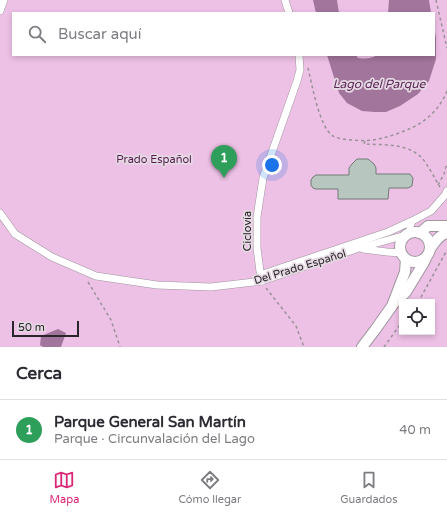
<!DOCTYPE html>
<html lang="es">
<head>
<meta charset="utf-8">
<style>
	body { margin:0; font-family:"Varela Round",sans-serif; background:#f2f2f3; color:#2b2b33 }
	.controls { position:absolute; right:12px; bottom:12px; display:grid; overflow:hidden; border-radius:0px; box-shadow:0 2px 6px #0003 }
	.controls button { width:36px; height:36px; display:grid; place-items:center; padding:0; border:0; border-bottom:1px solid #e1e1e2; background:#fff; color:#2b2b33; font:20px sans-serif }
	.scale { position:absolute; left:12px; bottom:10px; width:67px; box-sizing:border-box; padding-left:4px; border:2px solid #292528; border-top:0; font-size:11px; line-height:14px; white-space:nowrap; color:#292528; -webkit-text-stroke:3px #e5dae3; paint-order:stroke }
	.you { position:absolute; left:272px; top:165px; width:14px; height:14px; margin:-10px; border:3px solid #fff; border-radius:50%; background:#1a73e8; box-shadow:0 0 0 6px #1a73e833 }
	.badge { display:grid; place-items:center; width:26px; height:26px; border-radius:50%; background:#db2777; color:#fff; font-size:13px; font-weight:700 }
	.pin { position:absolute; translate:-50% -33px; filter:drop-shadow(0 1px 2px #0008) }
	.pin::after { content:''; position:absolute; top:21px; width:14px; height:12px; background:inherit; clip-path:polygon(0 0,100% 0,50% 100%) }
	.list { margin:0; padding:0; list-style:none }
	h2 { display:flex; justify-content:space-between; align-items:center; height:52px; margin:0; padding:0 16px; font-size:17px }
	h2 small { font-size:13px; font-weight:400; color:#7c7c81 }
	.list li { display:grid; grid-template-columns:26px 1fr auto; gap:12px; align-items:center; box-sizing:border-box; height:60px; padding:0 16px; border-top:1px solid #e1e1e2 }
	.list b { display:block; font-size:15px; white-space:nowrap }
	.list p { margin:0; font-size:13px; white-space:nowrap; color:#7c7c81 }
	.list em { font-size:13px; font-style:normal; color:#7c7c81 }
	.icon { flex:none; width:22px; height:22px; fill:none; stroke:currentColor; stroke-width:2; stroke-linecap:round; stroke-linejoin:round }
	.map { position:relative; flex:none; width:447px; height:347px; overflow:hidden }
	.search { position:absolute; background:#fff; box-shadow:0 2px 6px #0003; left:12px; right:12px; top:12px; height:44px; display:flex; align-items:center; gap:10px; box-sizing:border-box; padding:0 14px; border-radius:0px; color:#7c7c81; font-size:15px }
	.sheet { height:112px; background:#fff }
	nav { display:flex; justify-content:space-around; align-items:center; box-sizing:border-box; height:56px; border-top:1px solid #e1e1e2; background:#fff; font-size:11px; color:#7c7c81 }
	nav a { display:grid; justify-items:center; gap:2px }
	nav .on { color:#db2777 }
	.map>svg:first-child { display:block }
</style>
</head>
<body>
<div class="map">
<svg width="447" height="347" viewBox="0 0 447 347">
	<rect width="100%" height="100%" fill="#e5dae3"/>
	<path fill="#edc0e5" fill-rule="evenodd" d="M0,0H447V347H0ZM13,13H434V55H13ZM402,302H432V332H402Z"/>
	<g fill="#a2759c">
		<path d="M313,0H337L339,13H316Z"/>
		<path d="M389,0H429L431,13H388Z"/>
		<path d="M434,27L436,38V59L429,81L418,94L400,106L386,112H375L362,111L347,103L339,93L327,55H356L358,58C365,59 371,59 377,55H434Z"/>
		<path d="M58,329L66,333L61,347H43L40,345L41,336Z"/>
	</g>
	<path fill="#b8c6c0" stroke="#707c76" d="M357,159H368L374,164L376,168V174H410L413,178L412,186L408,188H389L388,199H338V189H316L313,188L311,185V180L313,177L316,175H349V168L352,164Z"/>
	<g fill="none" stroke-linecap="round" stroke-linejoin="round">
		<g stroke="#a0959e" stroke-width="8">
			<g id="street">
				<path d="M285,0L289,13"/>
				<path d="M0,11L4,0"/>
				<path d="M0,213L15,234L52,257L96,276L157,285L211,287L262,281L359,248L406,235"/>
				<path d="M411,233L410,227L412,221L431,211L445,195L447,191"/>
				<path d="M363,249L387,252L401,253"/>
				<path d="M260,275L388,232L412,221"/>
				<path d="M262,281L261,279L257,248V217L263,178L297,81L300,70L299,55"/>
			</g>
		</g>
		<g stroke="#a0959e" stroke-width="12">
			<g id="secondary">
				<circle cx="415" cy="247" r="15"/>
				<path d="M420,233L428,226H447"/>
				<path d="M430,249C435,242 439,235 447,233"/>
				<path d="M393,304L406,292L423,264L426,258"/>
				<path d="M362,347L375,330L392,306L405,272L406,259"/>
			</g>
		</g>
		<g stroke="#999197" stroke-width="1.5" stroke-dasharray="3 3" stroke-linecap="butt">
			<path d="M436,0L447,48"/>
			<path d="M308,68C312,84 319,127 333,136C339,139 347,140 354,140C369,142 382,139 396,134C420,126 437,115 447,91"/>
			<path d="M365,141L364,144C383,145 406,143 421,157C427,163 435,179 440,187"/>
			<path d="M438,185L444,174L447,163"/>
			<path d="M88,282L111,320L120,347"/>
			<path d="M266,288L296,326L304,347"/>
			<path d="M417,302L421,297L447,250"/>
			<path d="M384,347L402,322"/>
		</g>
		<use href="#street" stroke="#fff" stroke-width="7"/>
		<use href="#secondary" stroke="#fff" stroke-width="10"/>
	</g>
	<g text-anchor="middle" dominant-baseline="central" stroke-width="3.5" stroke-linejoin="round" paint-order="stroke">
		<g font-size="11" fill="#551d4f" stroke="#e5dae3">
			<text x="154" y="159">Prado Español</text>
		</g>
		<g font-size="11" fill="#292528" stroke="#e5dae3">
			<text transform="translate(247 231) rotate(-90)">Ciclovía</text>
			<text transform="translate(300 267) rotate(-17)">Del Prado Español</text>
		</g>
		<g font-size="12" font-style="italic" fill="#5d2457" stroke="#e5dae3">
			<text x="379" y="84">Lago del Parque</text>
		</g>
	</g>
</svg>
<div class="controls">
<button><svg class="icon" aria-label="locate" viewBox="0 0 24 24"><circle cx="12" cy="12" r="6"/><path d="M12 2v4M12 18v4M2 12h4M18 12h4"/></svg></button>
</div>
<div class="scale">50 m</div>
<div class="you"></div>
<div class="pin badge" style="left:224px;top:178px;background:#2e9e5b">1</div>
<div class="search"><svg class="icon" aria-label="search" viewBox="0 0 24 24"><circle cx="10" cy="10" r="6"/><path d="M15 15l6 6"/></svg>Buscar aquí</div>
</div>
<section class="sheet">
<h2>Cerca<small></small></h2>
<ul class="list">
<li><span class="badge" style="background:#2e9e5b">1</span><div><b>Parque General San Martín</b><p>Parque · Circunvalación del Lago</p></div><em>40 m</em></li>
</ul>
</section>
<nav>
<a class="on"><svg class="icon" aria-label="map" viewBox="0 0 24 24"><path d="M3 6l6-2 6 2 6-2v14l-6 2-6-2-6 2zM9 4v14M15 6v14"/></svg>Mapa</a>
<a><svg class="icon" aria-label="directions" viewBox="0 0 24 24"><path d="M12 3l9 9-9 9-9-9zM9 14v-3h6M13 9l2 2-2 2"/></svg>Cómo llegar</a>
<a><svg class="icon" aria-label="saved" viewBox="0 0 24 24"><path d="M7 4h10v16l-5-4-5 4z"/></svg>Guardados</a>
</nav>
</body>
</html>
